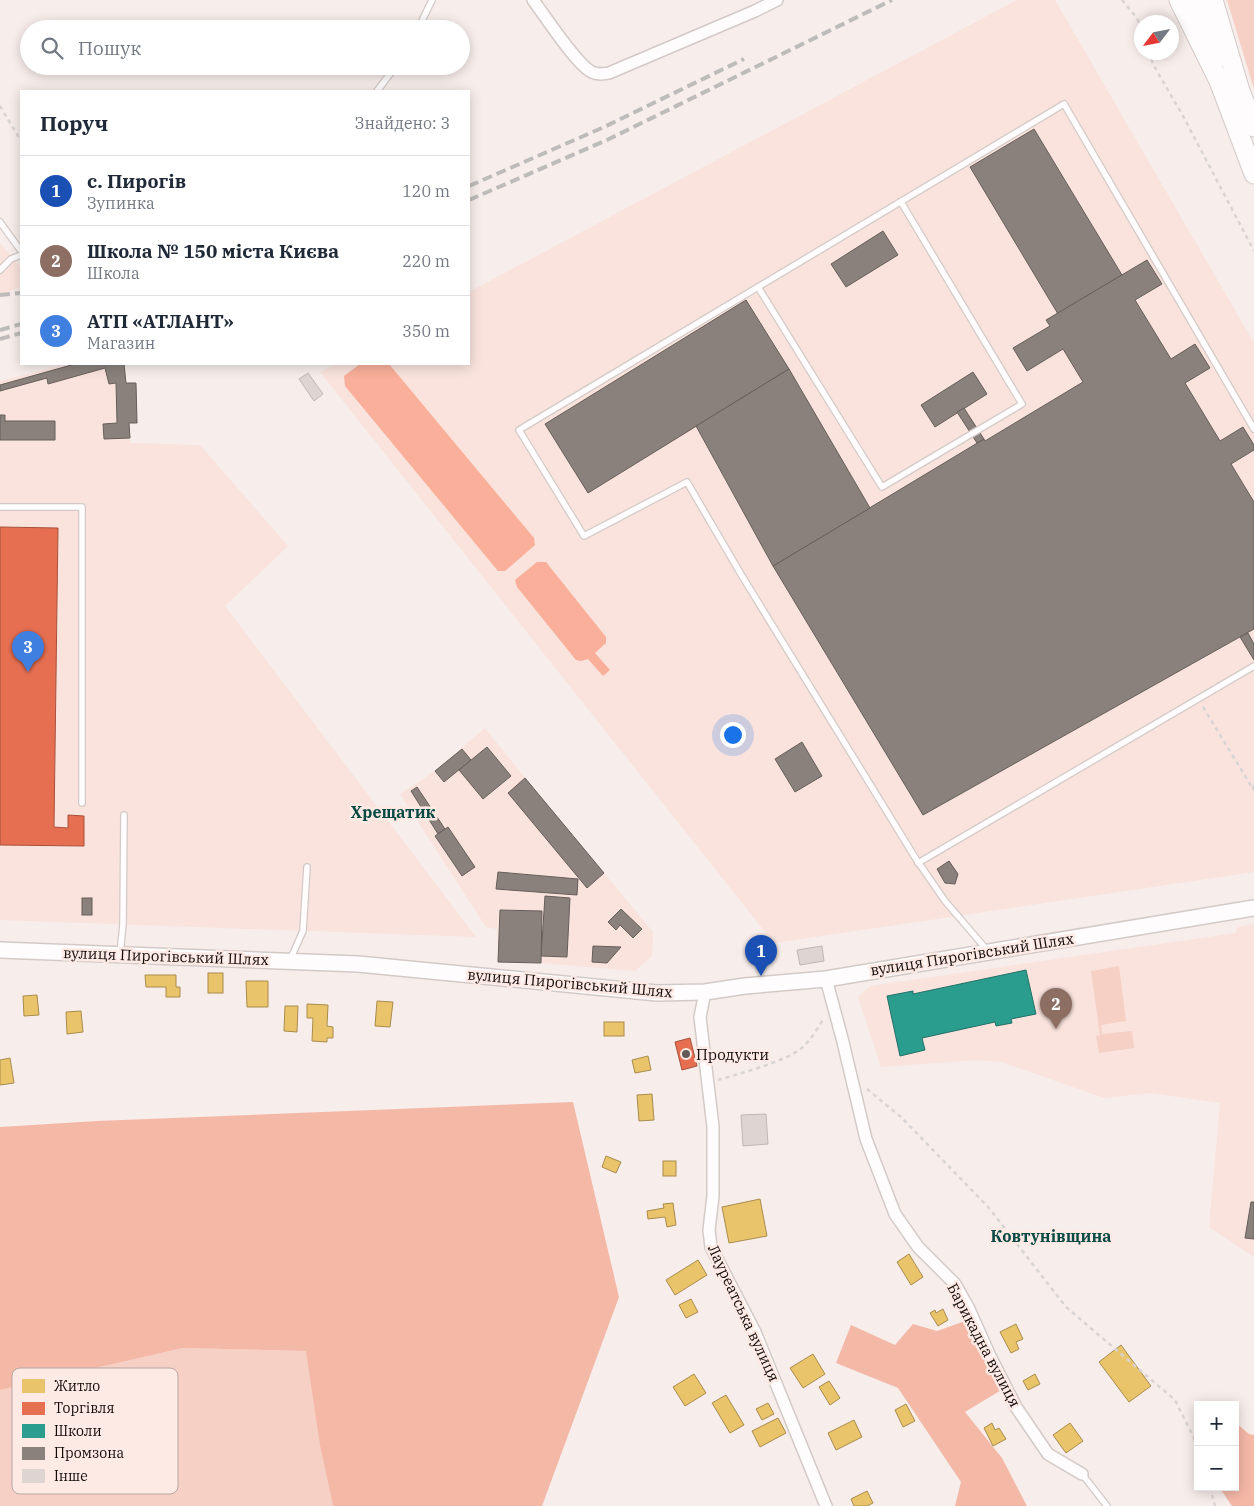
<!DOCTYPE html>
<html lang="uk">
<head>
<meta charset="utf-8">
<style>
	body { margin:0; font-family:"IBM Plex Serif",serif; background:#f6f6f7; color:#1f2937 }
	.controls { position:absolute; right:15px; bottom:15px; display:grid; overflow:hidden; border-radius:0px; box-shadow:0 2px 12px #0003 }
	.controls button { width:45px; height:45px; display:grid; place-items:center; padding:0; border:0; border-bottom:1px solid #e0e1e3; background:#fff; color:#1f2937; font:25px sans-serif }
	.compass { position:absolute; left:1134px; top:15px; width:45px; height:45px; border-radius:50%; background:#fff; box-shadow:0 2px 12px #0003; rotate:238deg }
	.you { position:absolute; left:732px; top:734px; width:18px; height:18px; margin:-12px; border:4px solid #fff; border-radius:50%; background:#1a73e8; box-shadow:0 0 0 8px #1a73e833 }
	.badge { display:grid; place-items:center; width:32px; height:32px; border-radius:50%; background:#ea580c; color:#fff; font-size:16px; font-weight:700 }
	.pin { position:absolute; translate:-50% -41px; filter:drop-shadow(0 1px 2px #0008) }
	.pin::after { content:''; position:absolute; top:26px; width:18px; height:15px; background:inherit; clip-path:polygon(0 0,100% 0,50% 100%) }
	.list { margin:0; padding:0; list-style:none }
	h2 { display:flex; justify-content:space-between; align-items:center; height:65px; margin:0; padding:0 20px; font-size:21px }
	h2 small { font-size:16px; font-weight:400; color:#747a83 }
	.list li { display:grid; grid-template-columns:32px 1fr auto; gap:15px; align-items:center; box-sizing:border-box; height:70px; padding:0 20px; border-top:1px solid #e0e1e3 }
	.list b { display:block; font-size:19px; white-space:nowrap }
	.list p { margin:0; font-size:16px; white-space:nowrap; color:#747a83 }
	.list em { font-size:16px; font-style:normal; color:#747a83 }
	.icon { flex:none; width:28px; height:28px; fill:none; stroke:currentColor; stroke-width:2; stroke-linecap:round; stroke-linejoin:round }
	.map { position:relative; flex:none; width:1254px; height:1506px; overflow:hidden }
	.search { position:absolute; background:#fff; box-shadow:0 2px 12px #0003; left:20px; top:20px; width:450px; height:55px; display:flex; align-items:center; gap:12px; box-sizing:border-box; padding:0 18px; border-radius:28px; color:#747a83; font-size:19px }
	.panel { position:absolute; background:#fff; box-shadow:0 2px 12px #0003; left:20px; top:90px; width:450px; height:275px; border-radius:0px }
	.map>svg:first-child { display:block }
</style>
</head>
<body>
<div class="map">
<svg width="1254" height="1506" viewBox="0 0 1254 1506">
	<rect width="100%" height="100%" fill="#f7edea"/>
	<g fill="#f9e3dc">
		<path d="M1017,0H1055L1254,343V872L774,943L320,372L335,364H469V292Z"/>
		<path d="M0,243L21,268V287L0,295Z"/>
		<path d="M68,364H124L126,383H136L137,423H129L130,443L200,445L288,546L225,606L476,937L0,920V381Z"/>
		<path d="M485,728L525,778L653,932L652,956L635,971L541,963L499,961L497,929L486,927L400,794L435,771Z"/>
		<path d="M1254,924V1257L1209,1227L1220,1103L1150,1093L1104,1098L1002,1062L976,1060L881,1067L858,997L870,986L1236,933L1237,927Z"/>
	</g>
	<g fill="#f6d0c5">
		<path d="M1227,0H1254V89Z"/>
		<path d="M1119,966L1126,1021L1101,1025L1102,1034L1132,1031L1134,1048L1099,1053L1096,1036L1100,1035L1091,971Z"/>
		<path d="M183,1348L307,1351L320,1446L333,1506H0V1390Z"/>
	</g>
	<g fill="#f4b8a7">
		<path d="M573,1102L619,1297L542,1506H333L320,1446L306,1351L183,1348L0,1390V1127L97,1121Z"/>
		<path d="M968,1320L1003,1389L965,1412L1002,1458L1027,1506H955L961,1482L898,1388L836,1363L851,1325L895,1345L913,1324L937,1331Z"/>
		<path d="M1235,1422L1249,1434L1254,1435V1506H1232L1219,1487H1235Z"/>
	</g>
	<g fill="#f9af9a">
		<path d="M360,364H389L534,538L535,545L505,571H498L345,386L344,376Z"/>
		<path d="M537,562H546L606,637V643L595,653L610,670L603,676L588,659L581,661L576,660L517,587L515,580Z"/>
	</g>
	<g fill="#e9c46a" stroke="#a98c4d">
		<rect x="208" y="973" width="15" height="20"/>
		<path d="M145,975H176V987H180V997H166V987H146Z"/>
		<path d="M246,981H268V1007H247Z"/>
		<path d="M37,995L39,1015L24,1016L23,996Z"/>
		<path d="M377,1001L393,1002L390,1027L375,1026Z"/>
		<path d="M307,1004L328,1005L327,1026L333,1027V1038H327V1042L312,1041L313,1018H307Z"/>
		<path d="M285,1006H298L297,1032L284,1031Z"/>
		<path d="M81,1011L83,1032L67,1034L66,1012Z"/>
		<rect x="604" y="1022" width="20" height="14"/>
		<path d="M648,1056L651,1070L635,1073L632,1060Z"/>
		<path d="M10,1058L14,1083L0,1085V1060Z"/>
		<path d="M652,1094L654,1120L639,1121L637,1095Z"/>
		<path d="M606,1156L621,1162L616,1173L602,1167Z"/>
		<rect x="663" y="1161" width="13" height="15"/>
		<path d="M760,1199L767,1236L729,1243L722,1207Z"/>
		<path d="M673,1203L676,1225L667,1227L665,1217L648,1219L647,1211L664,1208L663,1204Z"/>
		<path d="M909,1254L923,1277L911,1285L897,1262Z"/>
		<path d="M698,1260L707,1275L675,1295L666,1280Z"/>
		<path d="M691,1299L698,1312L686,1318L679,1305Z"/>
		<path d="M943,1309L948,1320L938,1326L930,1313L935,1310L936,1313Z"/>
		<path d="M1016,1324L1023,1339L1016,1342L1019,1349L1011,1353L1000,1332Z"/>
		<path d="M1121,1345L1151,1386L1129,1402L1099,1362Z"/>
		<path d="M813,1354L825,1374L803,1388L790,1368Z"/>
		<path d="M694,1374L706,1393L685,1406L673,1387Z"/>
		<path d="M1035,1374L1040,1384L1028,1390L1023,1381Z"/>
		<path d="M829,1381L840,1398L830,1405L819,1387Z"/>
		<path d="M726,1395L744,1425L730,1433L712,1403Z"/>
		<path d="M768,1403L774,1414L762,1420L756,1409Z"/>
		<path d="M906,1404L915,1421L903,1427L895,1410Z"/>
		<path d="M778,1418L786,1433L760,1447L752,1431Z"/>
		<path d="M854,1420L862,1437L836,1450L828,1433Z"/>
		<path d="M992,1423L995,1430L999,1428L1006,1439L993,1446L984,1428Z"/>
		<path d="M1070,1423L1083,1441L1066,1453L1053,1435Z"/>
		<path d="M867,1491L873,1503L867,1506H854L851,1499Z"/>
	</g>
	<g fill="#e76f51" stroke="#a7513b">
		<path d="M0,527L58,528L54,827L68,828V815L84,816V846L0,845Z"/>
		<path d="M690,1038L697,1066L682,1070L675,1042Z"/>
	</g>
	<path fill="#2a9d8f" stroke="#237167" d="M1026,970L1036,1014L1011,1019L1012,1023L996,1026L995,1022L922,1038L925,1050L900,1056L887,996L913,991V994Z"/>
	<g fill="#8a817c" stroke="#665e5a">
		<path d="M1034,129L1122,275L1058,314L970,167Z"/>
		<path d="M883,231L898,255L846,287L831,264Z"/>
		<path d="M1147,260L1162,284L1135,300L1171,359L1195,344L1210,368L1185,383L1220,441L1243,427L1254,445V450L1231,464L1254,502V629L923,815L773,566L984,439L985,441L1083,382L1063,349L1027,371L1013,348L1050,326L1046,320Z"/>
		<path d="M746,300L789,369L588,493L545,424Z"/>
		<path d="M75,364H124L126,383H136L137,423H129L130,438L104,439L103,424L117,423L116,383L109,384L105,368L48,384L47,378L0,391V385Z"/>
		<path d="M789,369L870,508L773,566L696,426Z"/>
		<path d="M973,372L987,394L935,427L921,405Z"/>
		<path d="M964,408L984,439L977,443L957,412Z"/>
		<path d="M0,415H5V421H55V440H0Z"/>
		<path d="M1248,633L1254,644V660L1240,637Z"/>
		<path d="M802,742L822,776L795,792L775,759Z"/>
		<path d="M487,747L511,776L483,799L459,770Z"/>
		<path d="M462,749L471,760L444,782L435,771Z"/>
		<path d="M525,778L604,873L587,888L508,793Z"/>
		<path d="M417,787L445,829L438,834L411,791Z"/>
		<path d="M448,827L475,867L462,876L435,836Z"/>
		<path d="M949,861L958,874L955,884L945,883L937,869Z"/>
		<path d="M498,872L578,879L577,895L496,889Z"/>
		<path d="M545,896L570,898L567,957L541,956Z"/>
		<rect x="82" y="898" width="10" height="17"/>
		<path d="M621,909L642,929L633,938L620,925L616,930L608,922Z"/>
		<path d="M500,910L542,911L541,963L498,962Z"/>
		<path d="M593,946L621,947L607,963L592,962Z"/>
		<path d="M1251,1202H1254V1239L1245,1238Z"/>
	</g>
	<g fill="#ded5d2" stroke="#c0b8b5">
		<path d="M308,373L323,394L314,401L299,379Z"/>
		<path d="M822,946L824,961L800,965L797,950Z"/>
		<path d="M766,1114L768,1144L743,1146L741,1115Z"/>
	</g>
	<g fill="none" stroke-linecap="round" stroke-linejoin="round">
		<g stroke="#d3cac7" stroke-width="8">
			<g id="service">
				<path d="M418,29L432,0"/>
				<path d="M377,91L396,66"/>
				<path d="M0,222L21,251"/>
				<path d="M0,270L11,259L21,255"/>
				<path d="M758,287L882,487L1022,404L901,202"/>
				<path d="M0,507H82V803"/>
				<path d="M918,863L1254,666"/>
				<path d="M987,950L945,901L916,859L742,576L687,482L584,536L519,430L1064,104L1254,429"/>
				<path d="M120,954L123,924L124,815"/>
				<path d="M290,960L303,931L307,867"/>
				<path d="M1082,1474L1107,1506"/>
			</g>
		</g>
		<g stroke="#d3cac7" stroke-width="14">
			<g id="minor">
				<path d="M533,0C545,16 575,62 590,71C596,75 602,74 609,73L755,11L777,0"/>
				<path d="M826,979L842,1038L866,1139L895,1214L918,1247L955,1284L969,1309L990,1356L1016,1407L1048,1454L1082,1474"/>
				<path d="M705,992L700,1017L713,1127V1196L709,1230L711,1247L755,1332L826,1506"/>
			</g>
		</g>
		<g stroke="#d3cac7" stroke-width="18">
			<path id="tertiary" d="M0,950L358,964L657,993L705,992L745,986L826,979L1254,908"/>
		</g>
		<g stroke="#d3cac7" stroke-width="21">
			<path id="primary" d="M1196,0L1214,61"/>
		</g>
		<g stroke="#d3cac7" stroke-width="21">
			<g id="trunk">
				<path d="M1179,0L1219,81L1254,174"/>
				<path d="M1213,0L1240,91L1254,127"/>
			</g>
		</g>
		<g stroke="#d8d4d3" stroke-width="2.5" stroke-dasharray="4 4" stroke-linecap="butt">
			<path d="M1122,0L1137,18L1142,32"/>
			<path d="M1148,52L1154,66L1183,116L1254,251"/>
			<path d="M0,106L21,141"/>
			<path d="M1203,707L1253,789L1254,784"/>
			<path d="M718,1080C741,1073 785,1062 803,1047C811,1039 818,1028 824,1018"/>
			<path d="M867,1089L901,1117L989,1208L1066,1307L1175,1400L1198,1446"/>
			<path d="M1210,1487L1215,1506"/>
		</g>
		<use href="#service" stroke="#fefcfc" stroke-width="5.5"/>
		<use href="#minor" stroke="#fefcfc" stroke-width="11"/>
		<use href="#tertiary" stroke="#fefcfc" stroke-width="15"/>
		<use href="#primary" stroke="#fefcfc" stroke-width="19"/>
		<use href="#trunk" stroke="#fefcfc" stroke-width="19"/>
		<g stroke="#bebcbb" stroke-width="4" stroke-dasharray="10 5" stroke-linecap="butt">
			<path d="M469,186L602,128L744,59"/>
			<path d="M469,200L607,140L892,0"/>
			<path d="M0,295L21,293"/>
			<path d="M0,330L21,324"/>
			<path d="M0,339L21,333"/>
		</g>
	</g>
	<circle fill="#635a58" stroke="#fdeae4" stroke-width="2" cx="686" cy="1054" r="5"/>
	<g text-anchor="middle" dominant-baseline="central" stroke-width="5" stroke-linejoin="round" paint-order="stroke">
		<g font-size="15" fill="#130b09" stroke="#fdeae4">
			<text transform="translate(972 954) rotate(-9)">вулиця Пирогівський Шлях</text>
			<text transform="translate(166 956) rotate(2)">вулиця Пирогівський Шлях</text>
			<text transform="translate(570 983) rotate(5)">вулиця Пирогівський Шлях</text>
			<text transform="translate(744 1313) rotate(65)">Лауреатська вулиця</text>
			<text transform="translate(984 1345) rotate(62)">Барикадна вулиця</text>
		</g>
		<g font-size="15" fill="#130b09" stroke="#fdeae4" text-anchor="start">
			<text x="696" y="1054">Продукти</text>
		</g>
		<g font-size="16" font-weight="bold" fill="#0b4944" stroke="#fdeae4">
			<text x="393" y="812">Хрещатик</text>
			<text x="1051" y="1236">Ковтунівщина</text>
		</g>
	</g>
	<rect x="12" y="1368" width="166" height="126" rx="8" fill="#fdeae4" stroke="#b7a7a2" stroke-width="1"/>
	<rect x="22" y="1379" width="23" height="14" fill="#e9c46a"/>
	<rect x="22" y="1402" width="23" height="13" fill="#e76f51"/>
	<rect x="22" y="1424" width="23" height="14" fill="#2a9d8f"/>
	<rect x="22" y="1447" width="23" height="13" fill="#8a817c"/>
	<rect x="22" y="1469" width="23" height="14" fill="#ded5d2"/>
	<g font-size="14" fill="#130b09">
		<text x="54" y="1391">Житло</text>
		<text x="54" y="1413">Торгівля</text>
		<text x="54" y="1436">Школи</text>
		<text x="54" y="1458">Промзона</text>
		<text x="54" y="1481">Інше</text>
	</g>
</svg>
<div class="controls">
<button>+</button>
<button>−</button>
</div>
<svg class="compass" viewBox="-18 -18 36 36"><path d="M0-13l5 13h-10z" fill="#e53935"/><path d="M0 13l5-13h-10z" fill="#747a83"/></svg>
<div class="you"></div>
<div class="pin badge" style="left:761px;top:976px;background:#1a4fb4">1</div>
<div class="pin badge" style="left:1056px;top:1029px;background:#8d6e63">2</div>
<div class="pin badge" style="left:28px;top:672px;background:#3f7fe0">3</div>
<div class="search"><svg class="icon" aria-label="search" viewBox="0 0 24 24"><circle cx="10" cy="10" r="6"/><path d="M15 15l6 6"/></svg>Пошук</div>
<section class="panel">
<h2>Поруч<small>Знайдено: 3</small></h2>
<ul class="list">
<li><span class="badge" style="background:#1a4fb4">1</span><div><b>с. Пирогів</b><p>Зупинка</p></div><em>120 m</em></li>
<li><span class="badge" style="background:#8d6e63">2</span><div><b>Школа № 150 міста Києва</b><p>Школа</p></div><em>220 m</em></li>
<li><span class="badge" style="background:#3f7fe0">3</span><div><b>АТП «АТЛАНТ»</b><p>Магазин</p></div><em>350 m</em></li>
</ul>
</section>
</div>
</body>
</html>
